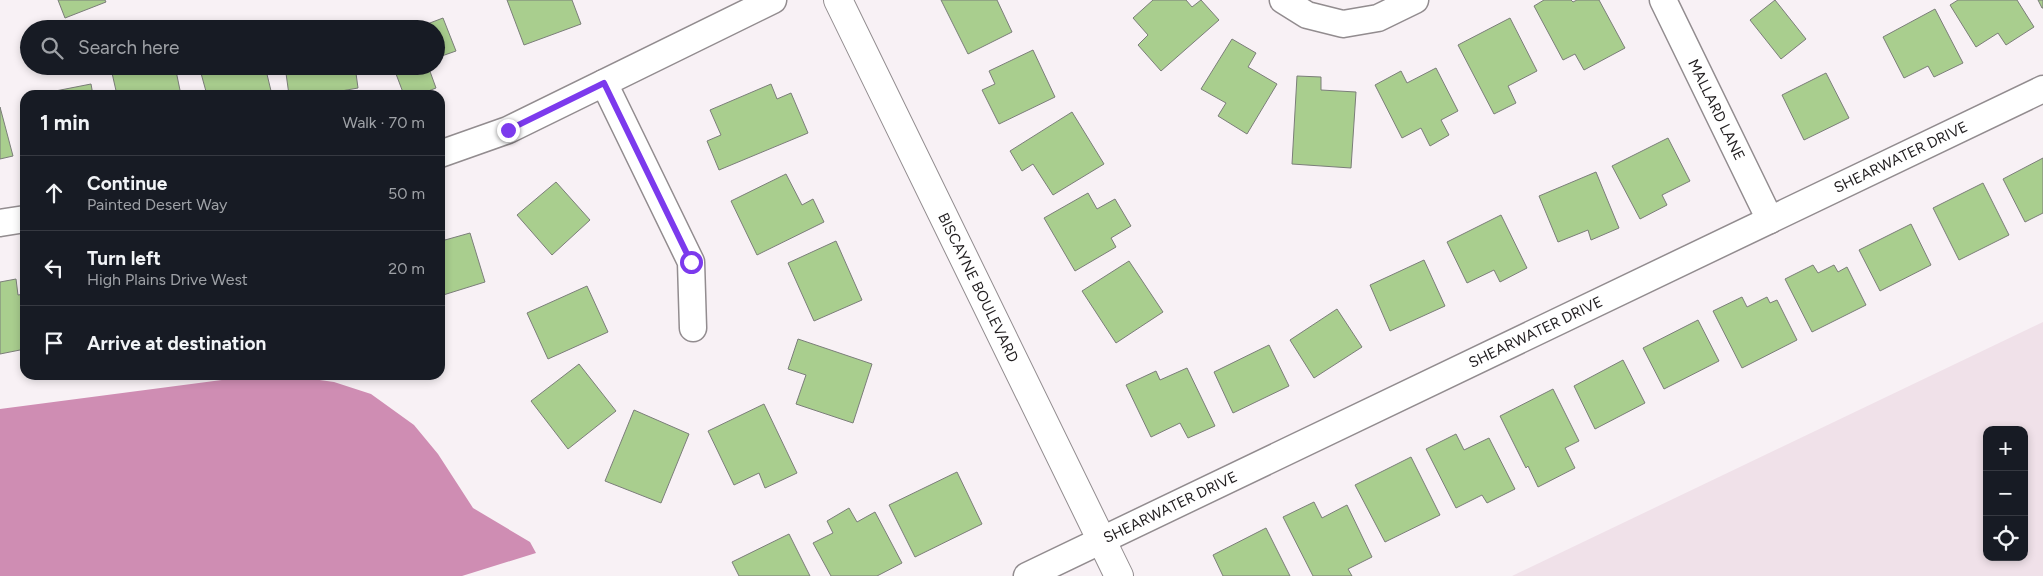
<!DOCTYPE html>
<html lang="en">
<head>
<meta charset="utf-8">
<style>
	body { margin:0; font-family:Figtree,sans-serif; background:#20242c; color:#f1f3f6 }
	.controls { position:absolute; right:15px; bottom:15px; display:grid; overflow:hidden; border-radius:10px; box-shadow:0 2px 8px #0003 }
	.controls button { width:45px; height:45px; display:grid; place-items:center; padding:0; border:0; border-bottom:1px solid #363941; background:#171b24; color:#f1f3f6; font:25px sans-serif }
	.stop { position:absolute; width:15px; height:15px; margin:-11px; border:4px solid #7c3aed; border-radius:50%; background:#fff }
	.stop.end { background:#7c3aed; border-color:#fff; box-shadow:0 1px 5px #0008 }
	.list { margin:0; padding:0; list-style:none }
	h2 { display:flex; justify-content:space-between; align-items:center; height:65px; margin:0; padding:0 20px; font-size:21px }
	h2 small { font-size:16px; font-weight:400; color:#9ea1a6 }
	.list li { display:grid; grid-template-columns:32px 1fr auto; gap:15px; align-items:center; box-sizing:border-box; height:75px; padding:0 20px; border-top:1px solid #363941 }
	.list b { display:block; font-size:19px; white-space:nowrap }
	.list p { margin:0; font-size:16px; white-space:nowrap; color:#9ea1a6 }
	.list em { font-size:16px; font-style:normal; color:#9ea1a6 }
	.icon { flex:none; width:28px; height:28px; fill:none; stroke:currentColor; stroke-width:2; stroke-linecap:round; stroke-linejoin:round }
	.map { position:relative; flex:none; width:2043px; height:576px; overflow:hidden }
	.search { position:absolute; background:#171b24; box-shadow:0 2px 8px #0003; left:20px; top:20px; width:425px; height:55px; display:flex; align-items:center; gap:12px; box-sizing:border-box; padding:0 18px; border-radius:28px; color:#9ea1a6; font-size:19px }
	.panel { position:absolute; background:#171b24; box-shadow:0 2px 8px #0003; left:20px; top:90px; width:425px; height:290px; border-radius:15px }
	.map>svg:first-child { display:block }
</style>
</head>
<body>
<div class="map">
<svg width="2043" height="576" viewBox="0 0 2043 576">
	<rect width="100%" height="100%" fill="#f8f1f5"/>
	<path fill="#f0e1e9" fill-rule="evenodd" d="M2043,322V576H1512ZM1987,430H2024V557H1987Z"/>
	<path fill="#cf8db3" d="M291,376L334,382L371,394L414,425L438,454L473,508L530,542L536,553L462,576H0V409L237,378Z"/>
	<g fill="#a9ce8e" stroke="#7b7e79">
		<path d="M58,0H105L106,2L65,18Z"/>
		<path d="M507,0H572L581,24L524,45Z"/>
		<path d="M941,0H997L1012,32L968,54Z"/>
		<path d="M1153,0H1186L1192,7L1201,0L1219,20L1161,71L1138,45L1148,35L1133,18Z"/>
		<path d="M1544,0H1571L1573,2L1577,0H1599L1625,48L1584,70L1575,54L1563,60L1534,6Z"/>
		<path d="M1775,0L1806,39L1781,59L1750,20Z"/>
		<path d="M1958,0H2017L2034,27L2006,45L1998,33L1976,47L1950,5Z"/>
		<path d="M2038,0H2043V8H2042Z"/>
		<path d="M1935,9L1963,63L1934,77L1928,66L1904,78L1883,37Z"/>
		<path d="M443,18L456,51L436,58V29H414Z"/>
		<path d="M1510,18L1537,71L1508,86L1516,103L1494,114L1458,45Z"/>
		<path d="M1232,39L1256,53L1248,67L1277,84L1247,134L1218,116L1226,103L1201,89Z"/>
		<path d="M1033,50L1055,97L999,124L982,90L995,84L989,71Z"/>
		<path d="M142,66H175L181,95H117L112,73Z"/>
		<path d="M199,66H265L272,95H207Z"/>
		<path d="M285,66H355L358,88L319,95H289Z"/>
		<path d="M393,66H428L436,88L418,95H404Z"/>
		<path d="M1436,68L1458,111L1441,120L1449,135L1430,146L1421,128L1402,138L1375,85L1401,71L1407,83Z"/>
		<path d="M1826,73L1849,118L1804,140L1782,95Z"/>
		<path d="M1297,76L1321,77V90L1356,92L1351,168L1292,164Z"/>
		<path d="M91,84L93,95H35Z"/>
		<path d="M771,84L777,99L791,93L808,133L719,170L707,141L721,135L710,110Z"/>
		<path d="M0,107L13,156L0,159Z"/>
		<path d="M1072,112L1104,164L1053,195L1033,164L1022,171L1010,151Z"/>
		<path d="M1668,138L1690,181L1662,195L1667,205L1640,219L1612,166Z"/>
		<path d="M2043,158V213L2025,222L2003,179Z"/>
		<path d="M1596,172L1619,228L1591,240L1588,230L1558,242L1539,196Z"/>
		<path d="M786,174L802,205L813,199L824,222L757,255L731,201Z"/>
		<path d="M556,182L590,220L552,255L517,215Z"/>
		<path d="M1983,183L2009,235L1959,260L1933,208Z"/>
		<path d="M1088,193L1097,209L1115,199L1131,226L1111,238L1116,247L1075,271L1044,218Z"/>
		<path d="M1501,215L1527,268L1500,282L1494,270L1467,283L1447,242Z"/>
		<path d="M440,224L445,240L470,233L485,282L440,296Z"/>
		<path d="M1911,224L1931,265L1880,291L1859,250Z"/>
		<path d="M836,241L862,300L814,321L788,263Z"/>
		<path d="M1424,260L1445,306L1390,331L1370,285Z"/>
		<path d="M1129,261L1163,312L1116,343L1082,291Z"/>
		<path d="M1813,265L1818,273L1834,265L1838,272L1847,267L1866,305L1812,332L1785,279Z"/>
		<path d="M16,279L18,295L25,294V349L0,354V282Z"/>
		<path d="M587,286L608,332L548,359L527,313Z"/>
		<path d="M1742,297L1747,307L1767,297L1770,303L1777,300L1797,340L1742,368L1713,311Z"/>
		<path d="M1337,309L1362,347L1314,378L1290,340Z"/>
		<path d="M1698,320L1719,361L1664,389L1643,348Z"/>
		<path d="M798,339L872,364L853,423L796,404L806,375L788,369Z"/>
		<path d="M1269,345L1289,386L1233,413L1214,372Z"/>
		<path d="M1623,360L1645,403L1595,429L1574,386Z"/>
		<path d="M579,364L616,411L568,449L531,401Z"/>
		<path d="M1187,368L1215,426L1188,438L1180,423L1151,437L1126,385L1156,371L1160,380Z"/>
		<path d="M1553,389L1579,441L1565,448L1575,468L1538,487L1528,466L1526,468L1500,416Z"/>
		<path d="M764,404L797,473L765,488L759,473L734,485L708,431Z"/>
		<path d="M634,410L689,434L661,503L605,481Z"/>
		<path d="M1456,434L1464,450L1489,438L1515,489L1487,503L1482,495L1456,508L1426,449Z"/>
		<path d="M1411,457L1440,515L1385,542L1355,485Z"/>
		<path d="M957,472L982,524L915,557L889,505Z"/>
		<path d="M1314,502L1322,518L1347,505L1372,557L1348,569L1352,576H1313L1283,517Z"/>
		<path d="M849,508L857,522L875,512L902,563L877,576H831L813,543L833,533L827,521Z"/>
		<path d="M1266,528L1290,576H1223L1213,555Z"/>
		<path d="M789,534L810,576H739L732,562Z"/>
	</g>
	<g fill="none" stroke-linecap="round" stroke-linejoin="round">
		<g stroke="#928c8f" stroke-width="29">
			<g id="street">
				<path d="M1283,0L1307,15L1343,24L1378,18L1415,0"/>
				<path id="s1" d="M1663,0L1770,220"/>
				<path d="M604,83L691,262L693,328"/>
				<path d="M440,154L508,130L773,0"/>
				<path d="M0,223L25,219"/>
				<path id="s2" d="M1027,576L2043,89"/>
			</g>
		</g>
		<g stroke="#928c8f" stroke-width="30">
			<g id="secondary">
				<path id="s3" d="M838,0L1119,576"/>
			</g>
		</g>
		<use href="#street" stroke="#fff" stroke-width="26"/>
		<use href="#secondary" stroke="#fff" stroke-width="28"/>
	</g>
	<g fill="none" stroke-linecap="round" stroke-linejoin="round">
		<path stroke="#7c3aed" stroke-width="6" d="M508,130L604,83L691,262"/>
	</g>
	<g text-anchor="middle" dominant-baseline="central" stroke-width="4.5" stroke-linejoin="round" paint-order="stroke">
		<g font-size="15" fill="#201d1f" stroke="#f8f1f5">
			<text stroke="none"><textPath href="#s1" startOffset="122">MALLARD LANE</textPath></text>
			<text stroke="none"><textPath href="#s2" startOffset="969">SHEARWATER DRIVE</textPath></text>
			<text stroke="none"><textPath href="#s3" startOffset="320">BISCAYNE BOULEVARD</textPath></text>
			<text stroke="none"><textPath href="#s2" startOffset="564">SHEARWATER DRIVE</textPath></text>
			<text stroke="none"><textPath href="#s2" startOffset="159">SHEARWATER DRIVE</textPath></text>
		</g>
	</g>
</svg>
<div class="controls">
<button>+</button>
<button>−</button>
<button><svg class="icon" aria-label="locate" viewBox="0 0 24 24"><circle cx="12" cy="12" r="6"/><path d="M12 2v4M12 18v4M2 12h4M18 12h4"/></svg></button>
</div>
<div class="stop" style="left:691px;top:262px"></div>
<div class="stop end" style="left:508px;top:130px"></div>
<div class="search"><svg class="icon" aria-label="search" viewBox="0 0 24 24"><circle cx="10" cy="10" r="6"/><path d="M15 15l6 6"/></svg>Search here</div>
<section class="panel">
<h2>1 min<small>Walk · 70 m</small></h2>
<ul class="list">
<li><svg class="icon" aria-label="ahead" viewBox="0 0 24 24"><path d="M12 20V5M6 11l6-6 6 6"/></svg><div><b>Continue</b><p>Painted Desert Way</p></div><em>50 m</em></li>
<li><svg class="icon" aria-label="left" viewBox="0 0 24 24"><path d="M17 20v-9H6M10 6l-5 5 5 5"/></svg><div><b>Turn left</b><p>High Plains Drive West</p></div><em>20 m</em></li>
<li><svg class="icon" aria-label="arrive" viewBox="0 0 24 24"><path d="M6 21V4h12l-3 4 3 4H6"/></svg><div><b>Arrive at destination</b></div></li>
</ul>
</section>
</div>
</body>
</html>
